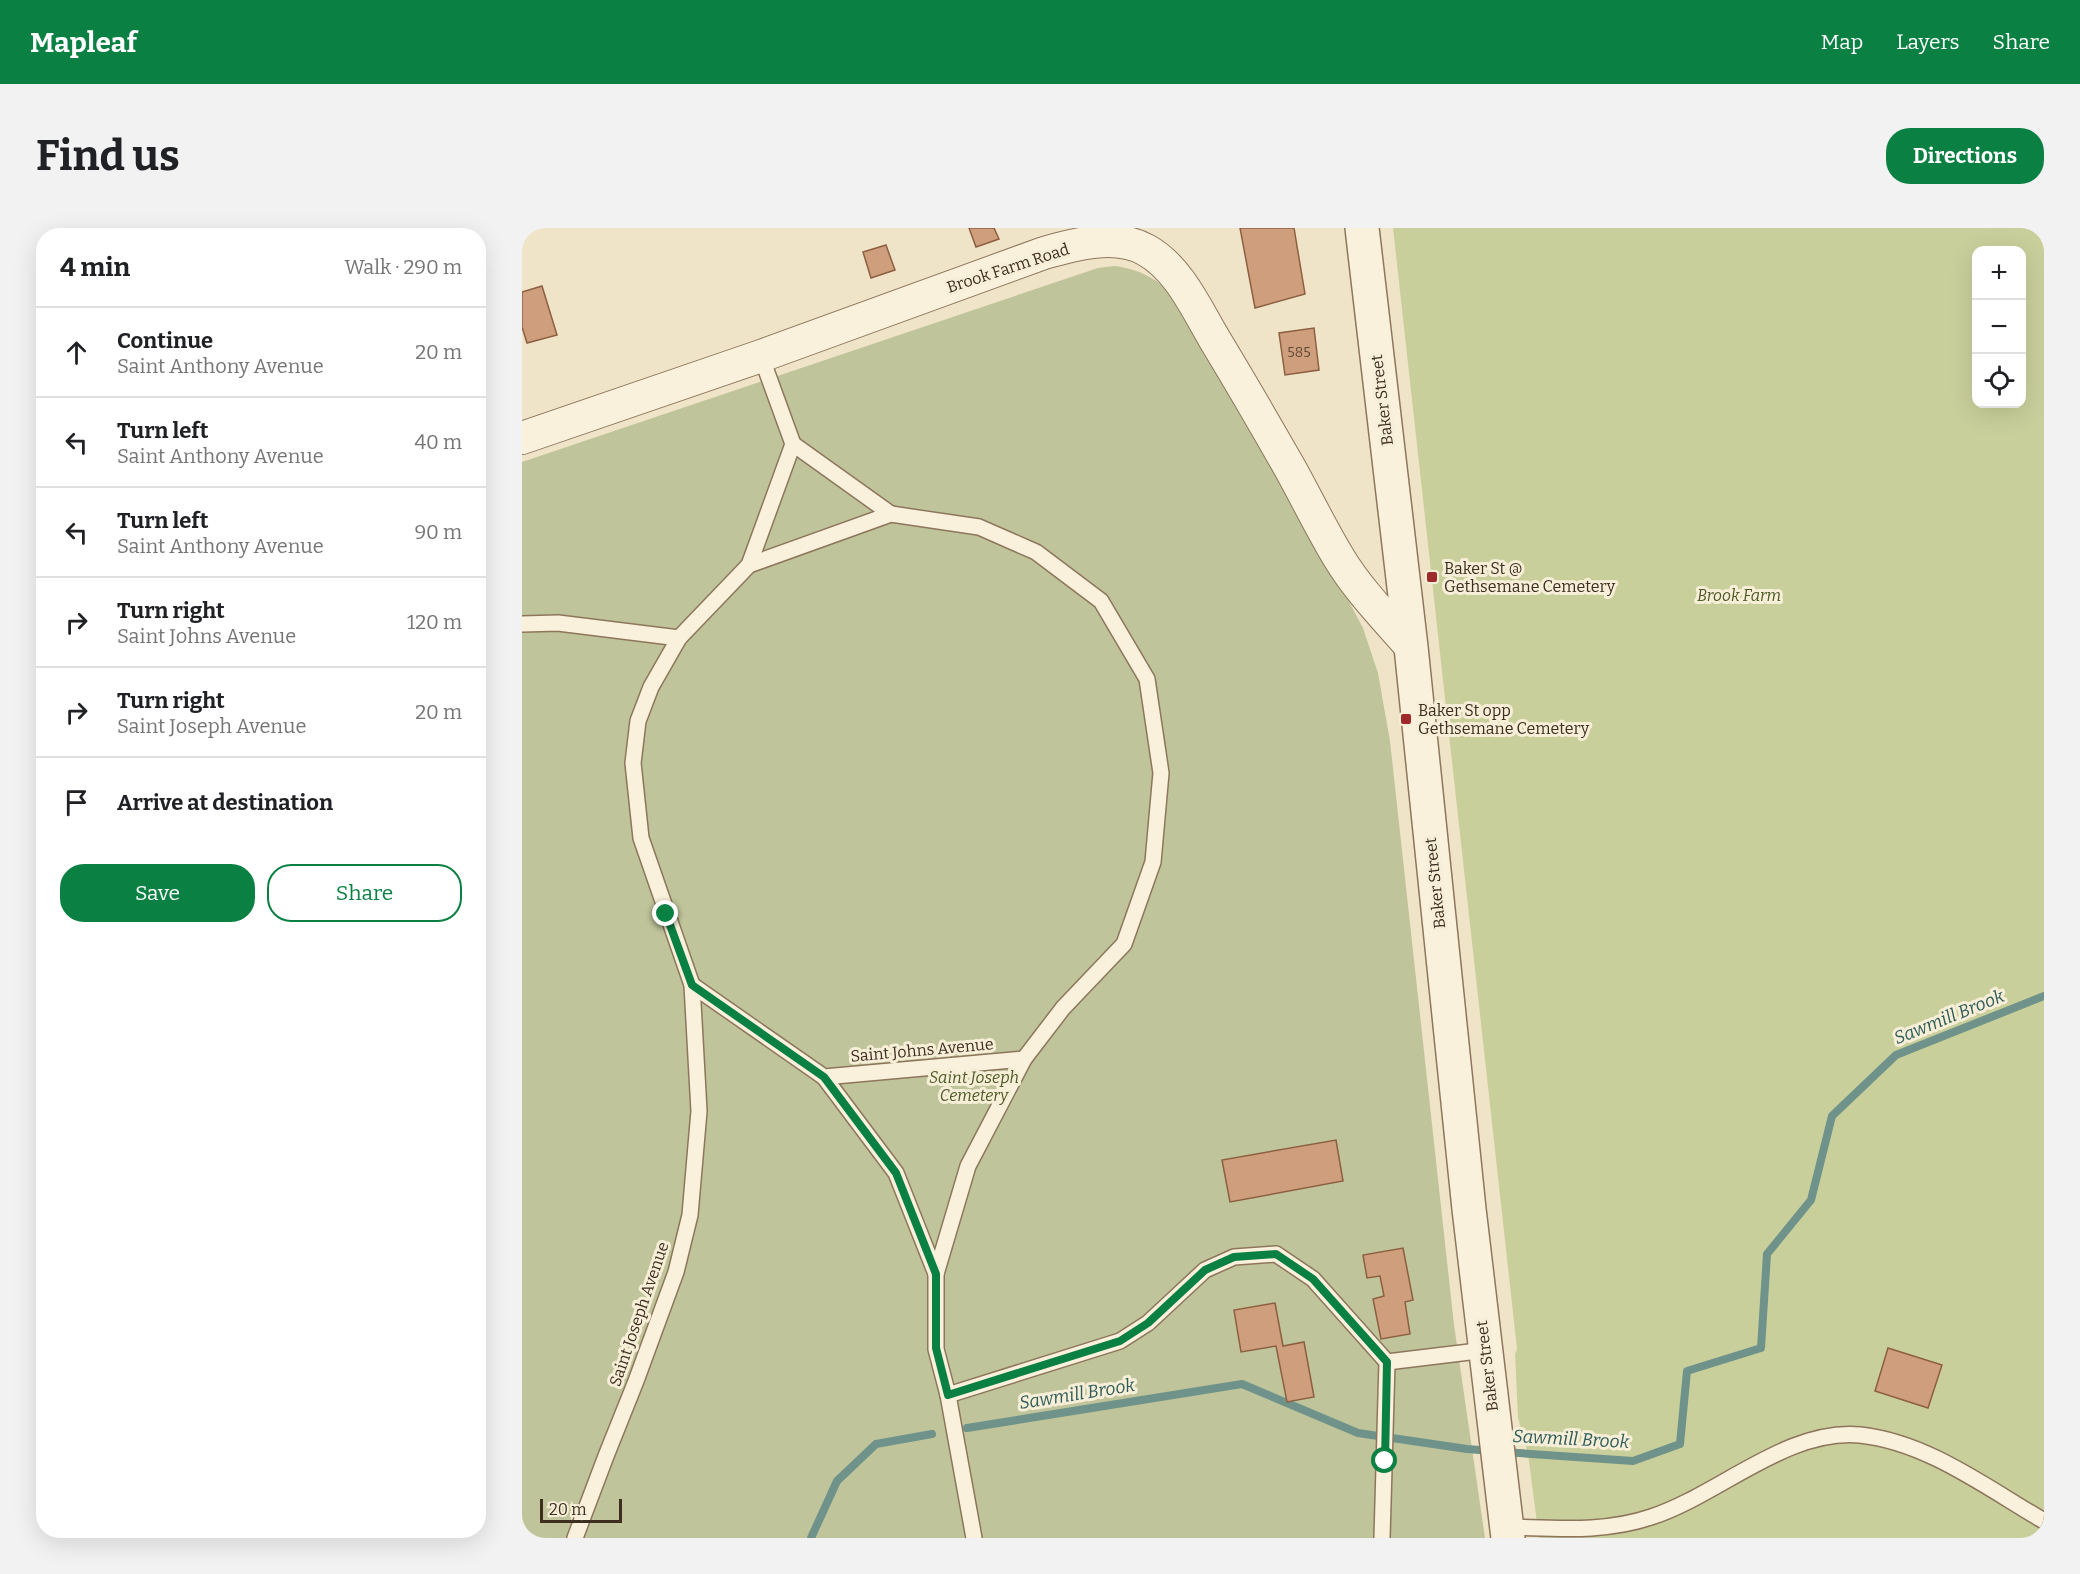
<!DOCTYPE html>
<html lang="en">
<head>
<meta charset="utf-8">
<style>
	body { margin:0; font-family:Bitter,serif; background:#f2f2f2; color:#202124 }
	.controls { position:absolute; right:18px; top:18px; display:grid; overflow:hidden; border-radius:12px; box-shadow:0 6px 24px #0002 }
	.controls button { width:54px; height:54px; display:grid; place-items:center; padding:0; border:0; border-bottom:2px solid #e0e0e0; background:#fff; color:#202124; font:30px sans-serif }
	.scale { position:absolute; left:18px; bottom:15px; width:82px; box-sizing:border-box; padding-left:6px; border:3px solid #3d2e20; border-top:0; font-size:16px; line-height:21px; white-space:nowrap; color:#3d2e20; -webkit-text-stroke:4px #f7eed8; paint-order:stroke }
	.stop { position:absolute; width:18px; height:18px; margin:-14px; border:4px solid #0b8043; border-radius:50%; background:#fff }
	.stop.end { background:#0b8043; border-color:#fff; box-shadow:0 2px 6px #0008 }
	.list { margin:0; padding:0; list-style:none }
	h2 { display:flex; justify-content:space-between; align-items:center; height:78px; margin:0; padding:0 24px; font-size:26px }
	h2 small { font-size:20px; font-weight:400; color:#757577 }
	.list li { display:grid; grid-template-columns:39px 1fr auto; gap:18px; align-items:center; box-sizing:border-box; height:90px; padding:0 24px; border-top:2px solid #e0e0e0 }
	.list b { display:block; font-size:22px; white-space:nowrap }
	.list p { margin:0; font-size:20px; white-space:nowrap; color:#757577 }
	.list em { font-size:20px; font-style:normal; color:#757577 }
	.actions { display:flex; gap:12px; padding:18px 24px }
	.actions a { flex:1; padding:14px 0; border:2px solid #0b8043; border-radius:24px; text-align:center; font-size:21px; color:#0b8043 }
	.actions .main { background:#0b8043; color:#fff }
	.icon { flex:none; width:33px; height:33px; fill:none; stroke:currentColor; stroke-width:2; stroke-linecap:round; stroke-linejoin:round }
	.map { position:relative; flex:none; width:1522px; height:1310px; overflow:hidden; border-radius:24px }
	header { display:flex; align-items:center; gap:36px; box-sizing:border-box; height:84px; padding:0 30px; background:#0b8043; color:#fff }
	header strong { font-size:28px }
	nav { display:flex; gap:33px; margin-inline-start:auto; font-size:21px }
	.intro { display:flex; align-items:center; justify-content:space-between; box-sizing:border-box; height:144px; padding:0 36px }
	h1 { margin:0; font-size:42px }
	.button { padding:15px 27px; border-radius:24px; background:#0b8043; color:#fff; font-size:21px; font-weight:700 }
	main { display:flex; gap:36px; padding:0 36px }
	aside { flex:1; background:#fff; border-radius:24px; box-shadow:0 6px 24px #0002 }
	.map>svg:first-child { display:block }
</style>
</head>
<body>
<header>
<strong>Mapleaf</strong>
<nav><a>Map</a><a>Layers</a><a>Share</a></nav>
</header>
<div class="intro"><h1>Find us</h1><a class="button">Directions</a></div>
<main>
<aside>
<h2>4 min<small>Walk · 290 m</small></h2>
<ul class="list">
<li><svg class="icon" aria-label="ahead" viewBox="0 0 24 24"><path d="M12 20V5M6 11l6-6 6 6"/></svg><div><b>Continue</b><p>Saint Anthony Avenue</p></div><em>20 m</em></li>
<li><svg class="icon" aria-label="left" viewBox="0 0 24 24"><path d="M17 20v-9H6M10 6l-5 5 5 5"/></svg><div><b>Turn left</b><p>Saint Anthony Avenue</p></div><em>40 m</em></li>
<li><svg class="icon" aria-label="left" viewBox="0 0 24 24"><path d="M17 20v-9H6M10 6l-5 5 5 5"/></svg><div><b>Turn left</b><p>Saint Anthony Avenue</p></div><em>90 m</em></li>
<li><svg class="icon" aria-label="right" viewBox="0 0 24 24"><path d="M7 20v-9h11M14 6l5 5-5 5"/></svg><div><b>Turn right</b><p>Saint Johns Avenue</p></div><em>120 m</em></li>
<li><svg class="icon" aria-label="right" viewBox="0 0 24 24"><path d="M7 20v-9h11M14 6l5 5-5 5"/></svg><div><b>Turn right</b><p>Saint Joseph Avenue</p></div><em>20 m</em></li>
<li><svg class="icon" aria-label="arrive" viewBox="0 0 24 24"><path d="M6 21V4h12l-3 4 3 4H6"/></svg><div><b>Arrive at destination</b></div></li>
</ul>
<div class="actions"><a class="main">Save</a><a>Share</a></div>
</aside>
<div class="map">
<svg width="1522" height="1310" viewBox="0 0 1522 1310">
	<rect width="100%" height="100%" fill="#f0e4c8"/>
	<path fill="#c9cf9b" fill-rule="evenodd" d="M871,0H1522V1310H1017L1006,1226L996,1190L993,1126L995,1121ZM1454,22H1500V176H1454Z"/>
	<path fill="#bfc49a" d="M593,38C619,42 636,51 654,70L752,233L841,400L856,445L868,513L932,1097L963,1310H0V234L576,40Z"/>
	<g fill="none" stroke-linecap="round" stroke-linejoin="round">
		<g stroke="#6f938a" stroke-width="8">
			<path d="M445,1200L720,1156L836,1205L945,1221L970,1223"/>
			<path d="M982,1224L1111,1233L1158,1216L1165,1143L1239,1120L1245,1026L1289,972L1310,888L1374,827L1522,768"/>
			<path d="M289,1310L315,1253L354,1216L410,1206"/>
		</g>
	</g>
	<g fill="#cf9f7d" stroke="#8d5f41" stroke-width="1.5">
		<path d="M447,0H472L477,11L454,19Z"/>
		<path d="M718,0H772L783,66L733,80Z"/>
		<path d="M364,17L373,42L349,50L341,24Z"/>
		<path d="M20,58L35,107L5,115L0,99V64Z"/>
		<path d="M792,100L797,142L763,147L757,105Z"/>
		<path d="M814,912L821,953L708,974L700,932Z"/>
		<path d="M881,1020L891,1072L883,1074L888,1106L859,1111L851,1071L862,1068L858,1048L845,1050L841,1027Z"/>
		<path d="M753,1075L761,1118L782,1114L792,1169L765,1174L754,1118L719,1124L712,1082Z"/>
		<path d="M1366,1120L1420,1137L1406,1180L1353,1163Z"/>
	</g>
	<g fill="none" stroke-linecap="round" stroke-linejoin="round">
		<g stroke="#8d765c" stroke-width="18">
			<g id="service">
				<path d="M271,216L369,286"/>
				<path d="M227,337L271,216L239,128"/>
				<path d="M0,396L36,395L157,410"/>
				<path d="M170,757L302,849L502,831"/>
				<path d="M302,849L374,945L414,1046"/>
				<path d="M865,1134L964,1122"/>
				<path d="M426,1167L598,1113L626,1095L683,1042L712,1029L754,1026L791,1051L865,1134L860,1310"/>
				<path d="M985,1299C1034,1300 1082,1305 1129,1289C1197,1267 1265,1200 1338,1207C1405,1214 1465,1260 1522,1293"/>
				<path d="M53,1310L84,1228L114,1153L154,1044L168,987L177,883L170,757L119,610L111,535L116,493L129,459L157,410L227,337L369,286L457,299L514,324L579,373L625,451L639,545L631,634L602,716L541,780L502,831L446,938L414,1046V1121L426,1167L452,1310"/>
			</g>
		</g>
		<g stroke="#8d765c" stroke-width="34">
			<path id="minor" d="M0,210L239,128L522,25C553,16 594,5 624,22C657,40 675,82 693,112C719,155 744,198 769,242C785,271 800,302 817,330C837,363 864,390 889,419"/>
		</g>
		<g stroke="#8d765c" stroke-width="36">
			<path id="tertiary" d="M840,0L889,419L947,981L986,1310"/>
		</g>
		<use href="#service" stroke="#faf1dc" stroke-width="15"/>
		<use href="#minor" stroke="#faf1dc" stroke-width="32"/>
		<use href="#tertiary" stroke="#faf1dc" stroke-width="33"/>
	</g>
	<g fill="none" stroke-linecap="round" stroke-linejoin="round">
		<path stroke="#0b8043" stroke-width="8" d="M144,686L170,757L302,849L374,945L414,1046V1120L426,1167L598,1113L626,1095L683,1042L712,1029L754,1026L791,1051L865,1134L863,1233"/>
	</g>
	<g fill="#9e2a2b" stroke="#f7eed8" stroke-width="2">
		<rect x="904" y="343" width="12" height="12" rx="3"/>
		<rect x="878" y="485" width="12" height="12" rx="3"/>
	</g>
	<g text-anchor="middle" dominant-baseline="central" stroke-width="6" stroke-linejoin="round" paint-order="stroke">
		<g font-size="14" fill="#624a37">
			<text x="777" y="124">585</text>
		</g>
		<g font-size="16" fill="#3d2e20" stroke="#f7eed8">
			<text transform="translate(486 40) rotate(-18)">Brook Farm Road</text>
			<text transform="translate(860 172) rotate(-97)">Baker Street</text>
			<text transform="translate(913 655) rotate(-96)">Baker Street</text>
			<text transform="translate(400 822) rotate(-5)">Saint Johns Avenue</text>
			<text transform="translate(117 1086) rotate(-71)">Saint Joseph Avenue</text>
			<text transform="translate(965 1138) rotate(-97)">Baker Street</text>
		</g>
		<g font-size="16" fill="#3d2e20" stroke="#f7eed8" text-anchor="start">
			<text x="922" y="340">Baker St @<tspan x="922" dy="18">Gethsemane Cemetery</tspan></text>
			<text x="896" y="482">Baker St opp<tspan x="896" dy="18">Gethsemane Cemetery</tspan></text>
		</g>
		<g font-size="16" font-style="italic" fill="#4d5a26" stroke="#f7eed8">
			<text x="1217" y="367">Brook Farm</text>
			<text x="452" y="849">Saint Joseph<tspan x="452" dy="18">Cemetery</tspan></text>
		</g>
		<g font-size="18" font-style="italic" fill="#2f5d5a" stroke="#f7eed8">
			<text transform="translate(1427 789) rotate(-22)">Sawmill Brook</text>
			<text transform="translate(555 1166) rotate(-9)">Sawmill Brook</text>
			<text transform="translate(1049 1211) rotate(3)">Sawmill Brook</text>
		</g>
	</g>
</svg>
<div class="controls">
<button>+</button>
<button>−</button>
<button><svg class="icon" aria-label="locate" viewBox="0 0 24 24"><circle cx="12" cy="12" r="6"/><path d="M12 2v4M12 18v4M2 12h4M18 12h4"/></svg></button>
</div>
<div class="scale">20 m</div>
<div class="stop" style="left:863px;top:1233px"></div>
<div class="stop end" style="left:144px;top:686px"></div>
</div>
</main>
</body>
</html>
